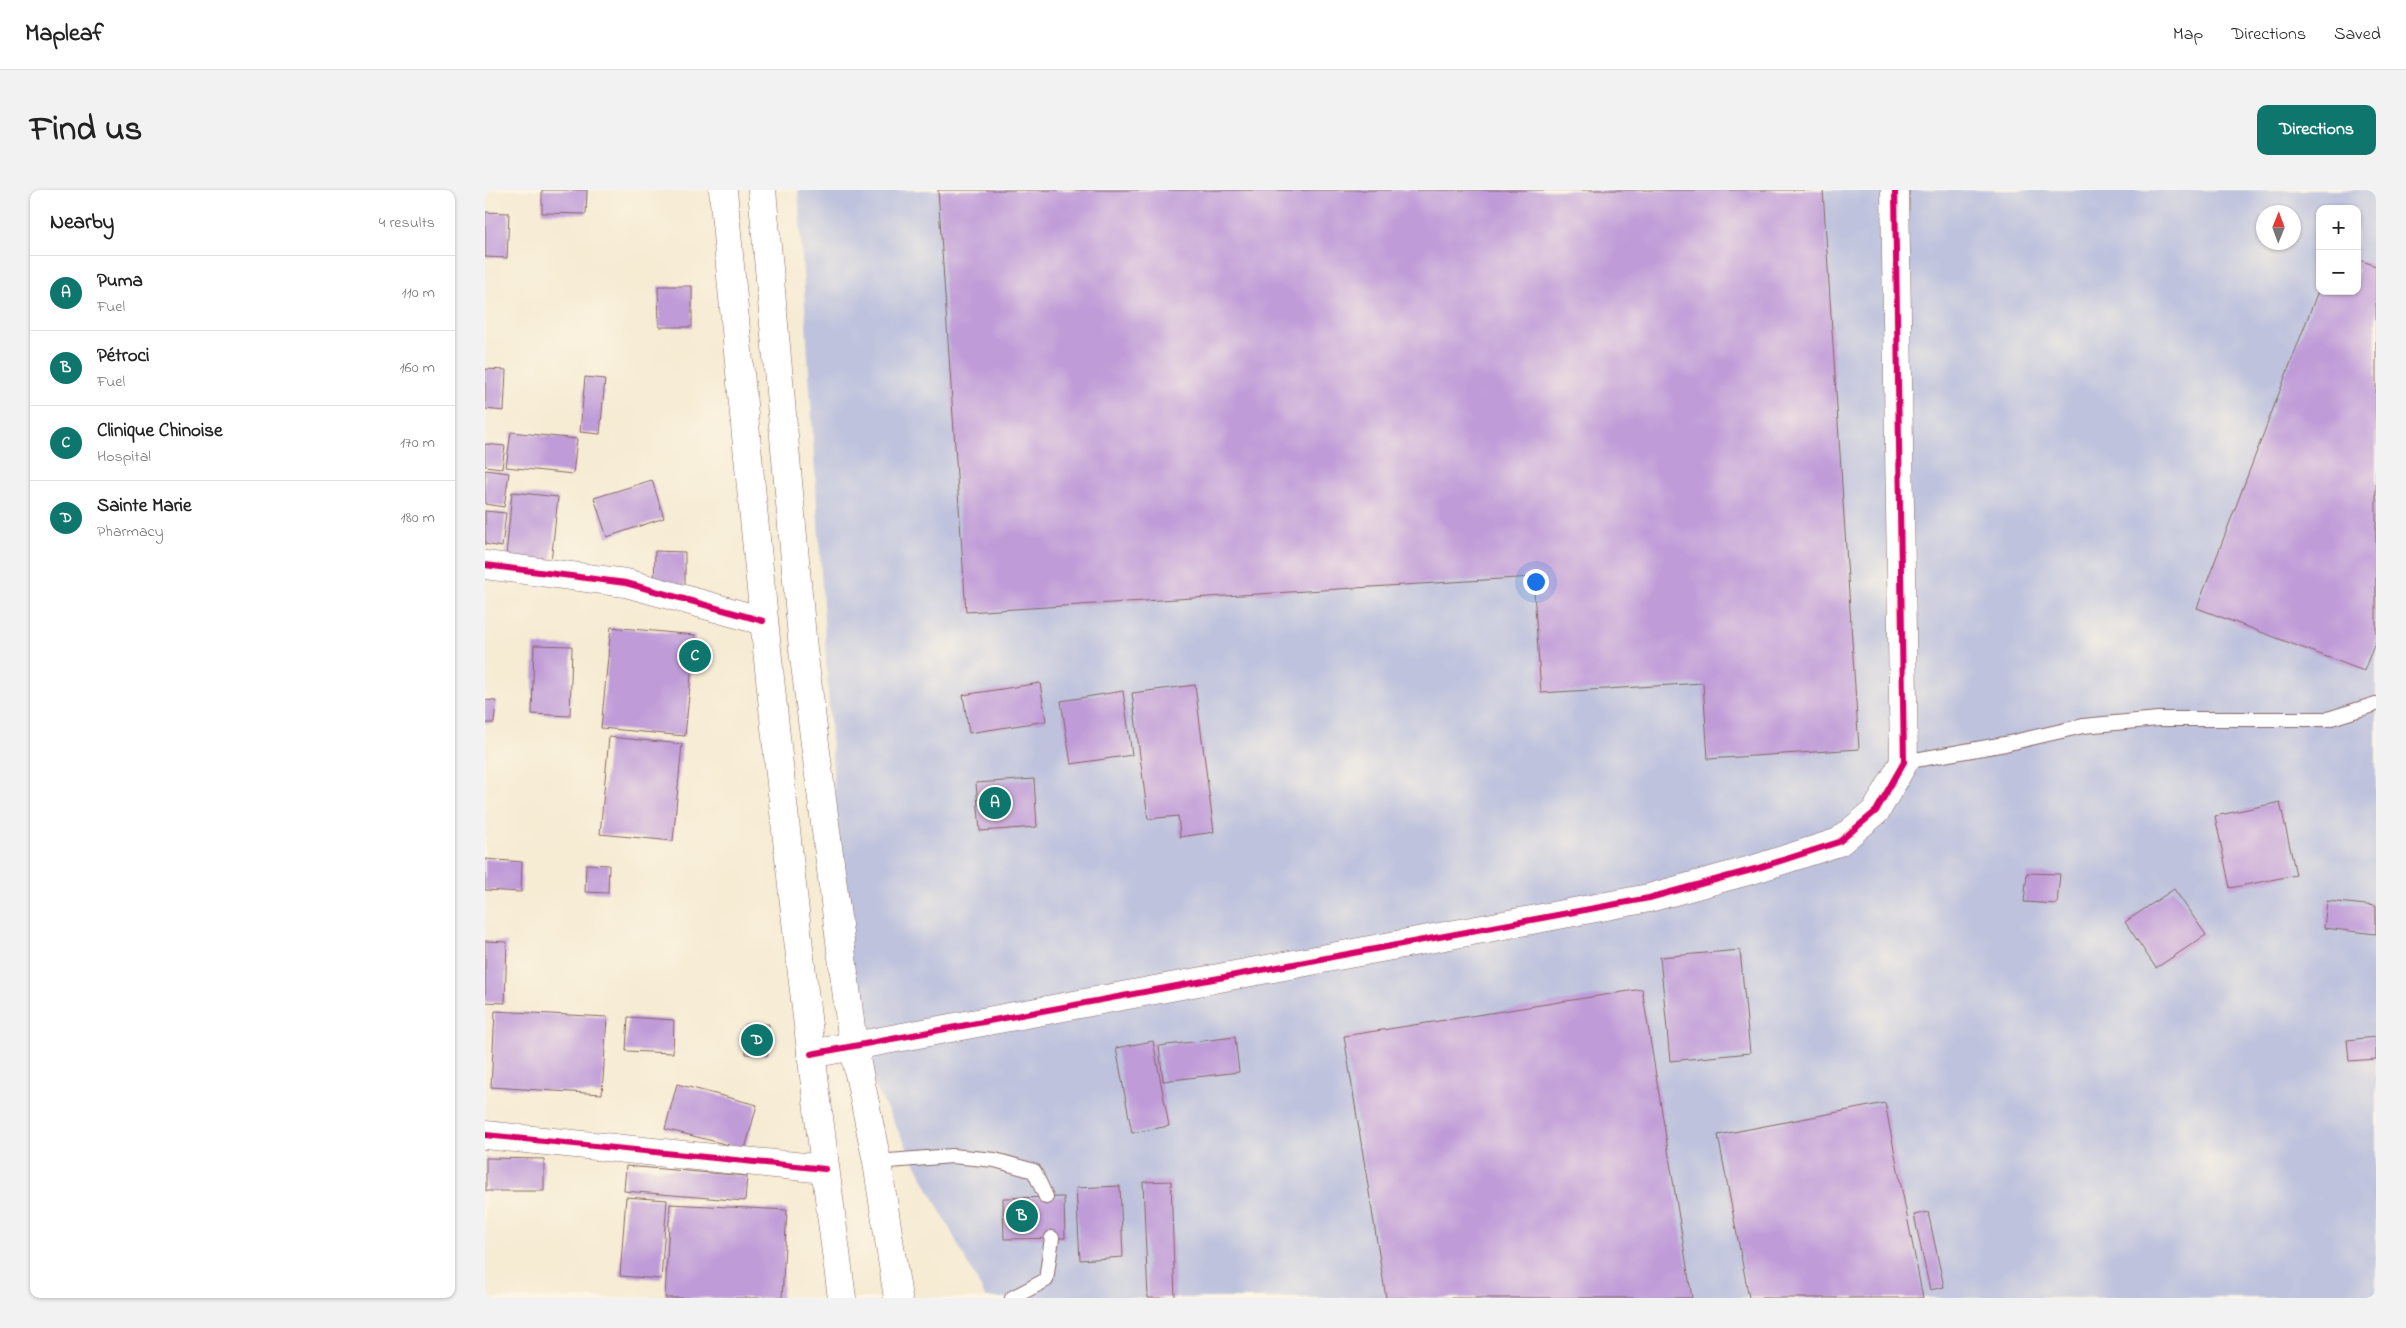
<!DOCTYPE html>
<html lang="en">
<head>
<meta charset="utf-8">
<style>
	body { margin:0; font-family:"Indie Flower",sans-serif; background:#f2f2f2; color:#222 }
	.controls { position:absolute; right:15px; top:15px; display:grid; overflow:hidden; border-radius:10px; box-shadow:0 1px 4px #0004 }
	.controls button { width:45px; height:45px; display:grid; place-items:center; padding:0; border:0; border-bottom:1px solid #e0e0e0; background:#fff; color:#222; font:25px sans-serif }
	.compass { position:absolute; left:1771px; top:15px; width:45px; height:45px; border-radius:50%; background:#fff; box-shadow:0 1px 4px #0004; rotate:1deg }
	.you { position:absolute; left:1050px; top:391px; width:18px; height:18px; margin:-12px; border:4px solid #fff; border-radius:50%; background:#1a73e8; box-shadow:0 0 0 8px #1a73e833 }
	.badge { display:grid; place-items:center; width:32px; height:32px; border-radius:50%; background:#0f766e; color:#fff; font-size:16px; font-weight:700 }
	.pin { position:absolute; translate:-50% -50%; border:2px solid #fff; box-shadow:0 1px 5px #0006 }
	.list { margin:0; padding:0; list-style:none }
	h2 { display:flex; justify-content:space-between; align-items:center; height:65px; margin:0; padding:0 20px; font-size:21px }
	h2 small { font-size:16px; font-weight:400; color:#767676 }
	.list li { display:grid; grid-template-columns:32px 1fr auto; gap:15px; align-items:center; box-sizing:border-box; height:75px; padding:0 20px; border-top:1px solid #e0e0e0 }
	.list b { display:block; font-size:19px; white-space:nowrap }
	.list p { margin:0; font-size:16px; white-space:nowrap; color:#767676 }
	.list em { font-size:16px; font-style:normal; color:#767676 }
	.map { position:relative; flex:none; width:1891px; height:1108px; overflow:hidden; border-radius:10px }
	header { display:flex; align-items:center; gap:30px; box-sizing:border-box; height:70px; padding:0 25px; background:#fff; border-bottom:1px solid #e0e0e0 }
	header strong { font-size:24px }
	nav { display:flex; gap:28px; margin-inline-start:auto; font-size:18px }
	.intro { display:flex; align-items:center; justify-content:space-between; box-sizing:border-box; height:120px; padding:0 30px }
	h1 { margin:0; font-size:35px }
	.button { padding:12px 22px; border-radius:10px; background:#0f766e; color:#fff; font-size:18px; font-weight:700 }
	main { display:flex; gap:30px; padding:0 30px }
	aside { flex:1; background:#fff; border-radius:10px; box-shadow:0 1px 4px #0004 }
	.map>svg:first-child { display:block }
</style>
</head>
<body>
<header>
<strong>Mapleaf</strong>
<nav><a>Map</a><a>Directions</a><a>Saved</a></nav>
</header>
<div class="intro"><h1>Find us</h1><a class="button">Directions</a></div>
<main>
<aside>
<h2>Nearby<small>4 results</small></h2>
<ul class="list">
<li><span class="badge">A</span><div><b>Puma</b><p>Fuel</p></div><em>110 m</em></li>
<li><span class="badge">B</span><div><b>Pétroci</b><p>Fuel</p></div><em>160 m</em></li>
<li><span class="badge">C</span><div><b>Clinique Chinoise</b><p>Hospital</p></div><em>170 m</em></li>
<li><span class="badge">D</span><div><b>Sainte Marie</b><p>Pharmacy</p></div><em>180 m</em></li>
</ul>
</aside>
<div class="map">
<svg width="1891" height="1108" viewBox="0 0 1891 1108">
	<rect width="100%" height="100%" fill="#fcf5e5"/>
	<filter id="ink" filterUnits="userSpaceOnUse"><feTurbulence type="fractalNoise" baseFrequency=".02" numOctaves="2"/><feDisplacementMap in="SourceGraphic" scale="10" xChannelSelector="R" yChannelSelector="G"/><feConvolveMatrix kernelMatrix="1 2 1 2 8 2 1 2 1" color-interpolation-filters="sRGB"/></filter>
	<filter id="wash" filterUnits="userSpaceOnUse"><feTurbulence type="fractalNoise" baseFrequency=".0096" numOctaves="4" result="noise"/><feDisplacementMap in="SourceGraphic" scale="20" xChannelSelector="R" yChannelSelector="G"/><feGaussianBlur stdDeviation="1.12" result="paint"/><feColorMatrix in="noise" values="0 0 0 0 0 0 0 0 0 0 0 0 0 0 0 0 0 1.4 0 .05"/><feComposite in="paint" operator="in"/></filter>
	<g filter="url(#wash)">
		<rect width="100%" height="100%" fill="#f6ebd3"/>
		<path fill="#bec2dd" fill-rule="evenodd" d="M313,0H1891V1108H501L364,847ZM1835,19H1872V101H1835ZM1778,22H1808V52H1778Z"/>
		<g id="blocks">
			<g fill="#bf9bd8">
				<path d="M57,0H102L101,24L57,23Z"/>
				<path d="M453,0H1338L1374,559L1223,569L1218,493L1056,503L1048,387L481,422Z"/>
				<path d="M0,22L24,23L22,68L0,67Z"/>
				<path d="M1872,69L1891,76V449L1879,481L1712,418L1833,101H1872Z"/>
				<path d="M173,96H207V137H174Z"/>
				<path d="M0,179L21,180L19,221L0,219Z"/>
				<path d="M100,187L120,189L115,244L95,242Z"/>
				<path d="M26,242L92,249L88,284L21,277Z"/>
				<path d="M0,254L20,256L17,278L0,276Z"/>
				<path d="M0,280L24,283L19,317L0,314Z"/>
				<path d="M167,290L179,328L122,347L109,308Z"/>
				<path d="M27,302L73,307L66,372L21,367Z"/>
				<path d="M0,321L21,323L17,357L0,354Z"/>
				<path d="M170,361L200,362V397H169Z"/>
				<path d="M126,437L210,445L200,546L116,538Z"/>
				<path d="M49,455L87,456L85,526L47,524Z"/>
				<path d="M555,493L561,531L484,543L478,505Z"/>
				<path d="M710,495L729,642L695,647L693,626L663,629L647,503Z"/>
				<path d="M638,501L647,565L586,574L576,511Z"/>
				<path d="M0,510L11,511L9,533H0Z"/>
				<path d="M124,547L197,554L188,651L115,644Z"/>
				<path d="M549,589L552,637L495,641L491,593Z"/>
				<path d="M1795,612L1811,685L1745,698L1730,626Z"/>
				<path d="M0,669L37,672L36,702L0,700Z"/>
				<path d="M101,674L124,675L123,703L100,702Z"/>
				<path d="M1542,683L1575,684L1572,714L1539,712Z"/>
				<path d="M1689,699L1721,745L1671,778L1640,732Z"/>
				<path d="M1842,711L1891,716V744L1839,738Z"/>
				<path d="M0,751L22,752L20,813L0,812Z"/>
				<path d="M1255,760L1265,863L1185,871L1175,767Z"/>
				<path d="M1157,799L1207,1108H901L859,846Z"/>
				<path d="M10,821L122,827L117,904L6,897Z"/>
				<path d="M143,827L189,830L188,863L141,861Z"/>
				<path d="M261,834H284L283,865L261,864Z"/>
				<path d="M750,847L754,882L678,891L674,856Z"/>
				<path d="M1891,847V869L1864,871L1862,850Z"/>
				<path d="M668,851L684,936L647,943L631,858Z"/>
				<path d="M192,894L272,915L260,959L180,939Z"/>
				<path d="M1400,913L1438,1108H1264L1233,945Z"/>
				<path d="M1,968L59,969V1001H1Z"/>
				<path d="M141,976L262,986L260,1011L139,1001Z"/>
				<path d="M686,991L690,1108H663L658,992Z"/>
				<path d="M635,996L638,1067L595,1070L591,998Z"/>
				<path d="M141,1007L182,1010L176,1089L135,1086Z"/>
				<path d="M579,1007L580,1048L519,1049L518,1008Z"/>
				<path d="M185,1014L302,1020L297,1108H180Z"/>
				<path d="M1443,1022L1459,1097L1445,1100L1429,1025Z"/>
			</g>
		</g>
	</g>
	<g filter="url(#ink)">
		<use href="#blocks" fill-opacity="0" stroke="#866666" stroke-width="1"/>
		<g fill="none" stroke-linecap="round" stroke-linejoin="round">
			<g stroke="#866666" stroke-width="16">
				<g id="lane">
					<path d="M1419,572L1520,554L1598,536L1673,529H1843L1891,514"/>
					<path d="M392,972L467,966L510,970L549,981L561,1007"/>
					<path d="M527,1108L561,1090L567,1048"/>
				</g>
			</g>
			<g stroke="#866666" stroke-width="29">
				<g id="street">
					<path d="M0,375L141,393L278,431"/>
					<path d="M326,864L1164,708L1270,679L1354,652L1391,621L1419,572L1410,0"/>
					<path d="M0,945L340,979"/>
				</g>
			</g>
			<g stroke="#866666" stroke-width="29">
				<g id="primary">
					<path d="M238,0C272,370 308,740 357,1108"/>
					<path d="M277,0L318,459L368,854L392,972L413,1108"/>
				</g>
			</g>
			<use href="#lane" stroke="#fff" stroke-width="14"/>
			<use href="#street" stroke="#fff" stroke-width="28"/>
			<use href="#primary" stroke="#fff" stroke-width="28"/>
			<g stroke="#fcf5e5" stroke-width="9">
				<g id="cycleway">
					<path d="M0,375L141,393L278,431"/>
					<path d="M326,864L1164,708L1270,679L1354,652L1391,621L1419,572L1410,0"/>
					<path d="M0,945L340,979"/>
				</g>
			</g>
			<use href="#cycleway" stroke="#d6006c" stroke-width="6"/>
		</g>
	</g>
</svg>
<div class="controls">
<button>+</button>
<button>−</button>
</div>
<svg class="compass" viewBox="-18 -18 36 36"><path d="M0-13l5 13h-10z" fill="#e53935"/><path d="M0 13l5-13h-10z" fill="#767676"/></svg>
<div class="you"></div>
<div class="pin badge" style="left:510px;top:613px">A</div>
<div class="pin badge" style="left:537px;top:1026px">B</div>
<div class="pin badge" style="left:210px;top:466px">C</div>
<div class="pin badge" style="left:272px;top:850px">D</div>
</div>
</main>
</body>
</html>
